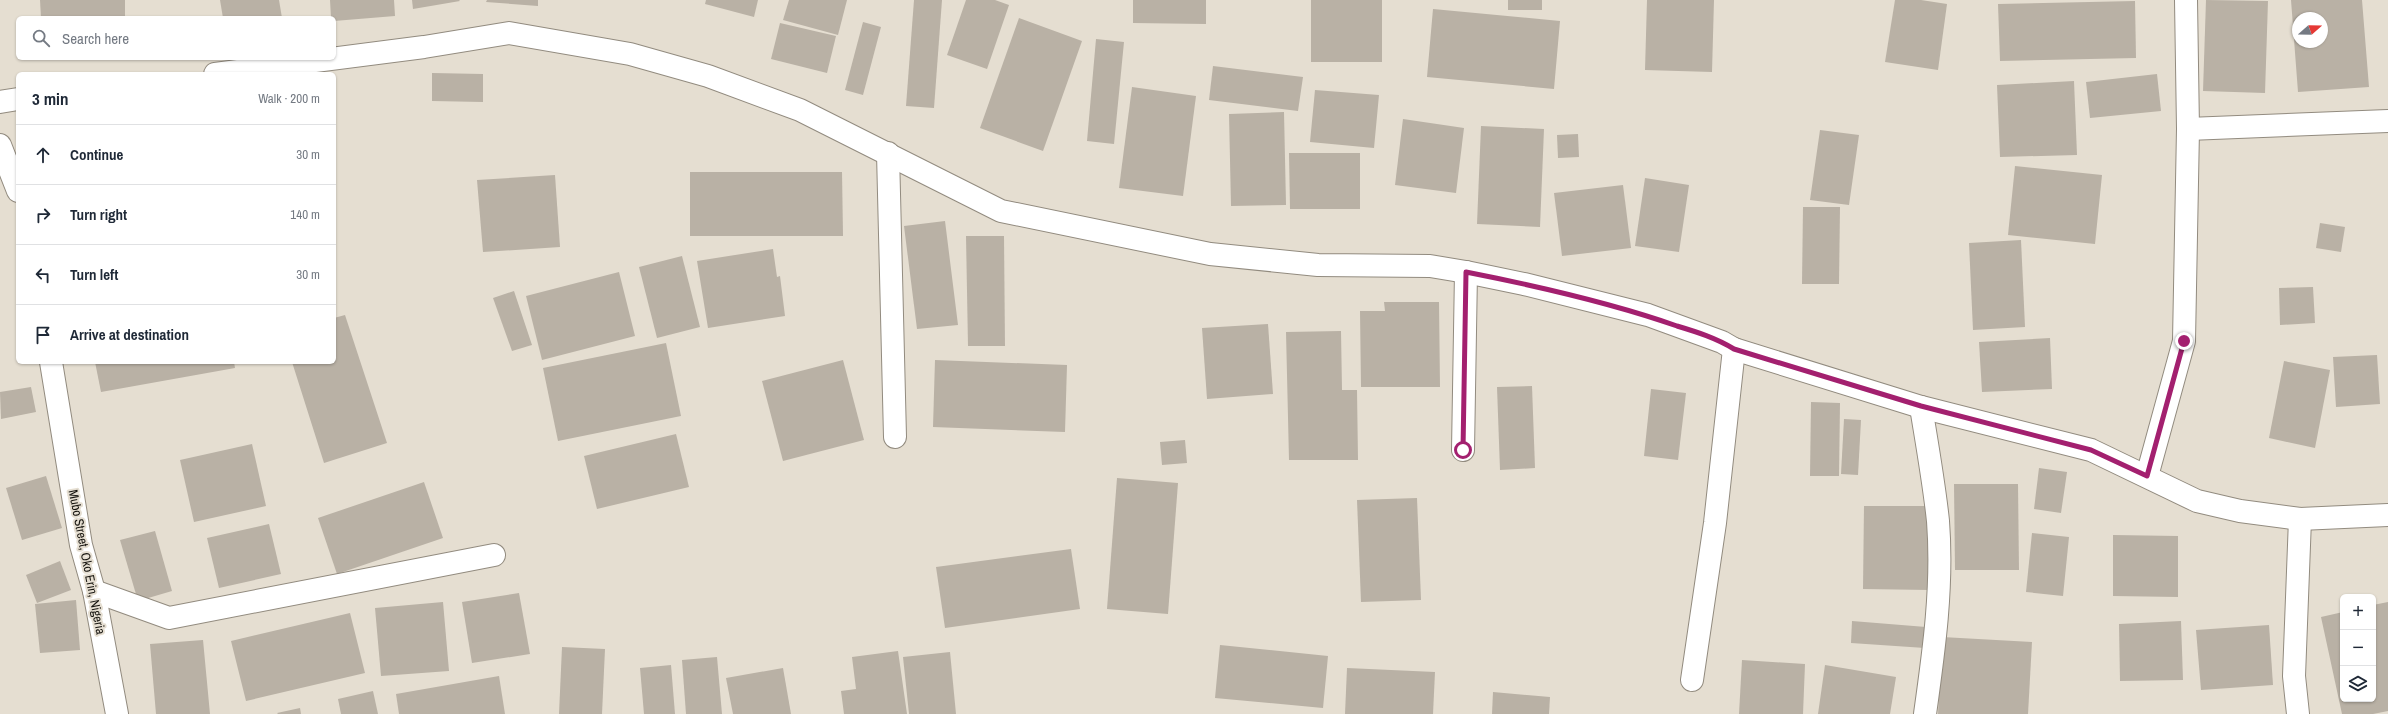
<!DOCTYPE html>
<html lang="en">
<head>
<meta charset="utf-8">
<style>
	body { margin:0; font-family:"Archivo Narrow",sans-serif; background:#f6f6f7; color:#1f2937 }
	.controls { position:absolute; right:12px; bottom:12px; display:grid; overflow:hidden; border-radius:6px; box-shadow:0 1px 3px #0004 }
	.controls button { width:36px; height:36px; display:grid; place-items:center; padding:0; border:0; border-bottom:1px solid #e0e1e3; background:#fff; color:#1f2937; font:20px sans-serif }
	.compass { position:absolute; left:2292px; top:12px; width:36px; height:36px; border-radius:50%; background:#fff; box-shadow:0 1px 3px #0004; rotate:70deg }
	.stop { position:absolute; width:12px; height:12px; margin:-9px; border:3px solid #a3206f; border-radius:50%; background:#fff }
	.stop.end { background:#a3206f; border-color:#fff; box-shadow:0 1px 4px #0008 }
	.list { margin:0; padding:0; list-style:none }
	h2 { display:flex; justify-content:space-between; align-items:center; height:52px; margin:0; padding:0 16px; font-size:17px }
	h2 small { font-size:13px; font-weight:400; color:#747a83 }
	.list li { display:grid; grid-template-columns:26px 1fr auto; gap:12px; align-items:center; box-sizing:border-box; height:60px; padding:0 16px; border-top:1px solid #e0e1e3 }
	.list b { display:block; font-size:15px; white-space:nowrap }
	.list em { font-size:13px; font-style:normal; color:#747a83 }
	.icon { flex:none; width:22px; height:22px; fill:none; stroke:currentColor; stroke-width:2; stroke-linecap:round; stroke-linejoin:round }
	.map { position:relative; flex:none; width:2388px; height:714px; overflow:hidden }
	.search { position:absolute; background:#fff; box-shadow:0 1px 3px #0004; left:16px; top:16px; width:320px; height:44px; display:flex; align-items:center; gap:10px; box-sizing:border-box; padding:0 14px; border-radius:6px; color:#747a83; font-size:15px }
	.panel { position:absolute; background:#fff; box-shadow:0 1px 3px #0004; left:16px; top:72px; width:320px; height:292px; border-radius:6px }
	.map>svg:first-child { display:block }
</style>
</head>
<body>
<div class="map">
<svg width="2388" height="714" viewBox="0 0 2388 714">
	<rect width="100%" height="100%" fill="#e5ded1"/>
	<g fill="#b9b1a5" fill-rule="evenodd">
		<path d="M40,0H125V18H41Z"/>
		<path d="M220,0H279L282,18H223Z"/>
		<path d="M330,0H394L395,16L334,21V18H331Z"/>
		<path d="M412,0H459L460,1L413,9Z"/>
		<path d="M487,0H538V6L486,2Z"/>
		<path d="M706,0H758L754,17L705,4Z"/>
		<path d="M789,0H847L838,35L783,20Z"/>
		<path d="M914,0H942L934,108L906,106Z"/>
		<path d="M966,0H995L1009,5L987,69L947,55Z"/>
		<path d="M1133,0H1206V24L1133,23Z"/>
		<rect x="1311" y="0" width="71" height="62"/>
		<rect x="1508" y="0" width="34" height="10"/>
		<path d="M1647,0H1714L1712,72L1645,70Z"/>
		<path d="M1895,0H1921L1947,4L1938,70L1885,62Z"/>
		<path d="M2206,0L2268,1L2265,93L2203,91Z"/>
		<path d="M2291,0H2362L2369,87L2298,92ZM2298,18H2322V42H2298Z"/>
		<path d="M2135,1L2136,58L2000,61L1998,4Z"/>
		<path d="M1433,9L1560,21L1554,89L1427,77Z"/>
		<path d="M1019,18L1082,41L1043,151L980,128Z"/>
		<path d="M863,22L881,27L863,95L845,90Z"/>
		<path d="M780,23L836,36L827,73L771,59Z"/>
		<path d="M1096,39L1124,42L1114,144L1087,141Z"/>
		<path d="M1213,66L1303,77L1298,111L1209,100Z"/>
		<path d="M432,73L483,74V102L432,101Z"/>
		<path d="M2157,74L2161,111L2090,118L2086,82Z"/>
		<path d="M2074,81L2077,155L2000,157L1997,85Z"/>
		<path d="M1132,87L1196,96L1183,196L1119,188Z"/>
		<path d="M1315,90L1379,95L1374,148L1310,142Z"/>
		<path d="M1284,112L1286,205L1231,206L1229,114Z"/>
		<path d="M1403,119L1464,128L1456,193L1395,185Z"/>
		<path d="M1481,126L1544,129L1540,227L1477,224Z"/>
		<path d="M1820,130L1859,135L1849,205L1810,200Z"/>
		<path d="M1578,134L1579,157L1558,158L1557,135Z"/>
		<path d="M1289,153H1360V209H1290Z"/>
		<path d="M2015,166L2102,175L2095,244L2008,235Z"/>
		<path d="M690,172H842L843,236H690Z"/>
		<path d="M555,175L560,247L483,252L477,180Z"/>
		<path d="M1645,178L1689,185L1679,252L1635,246Z"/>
		<path d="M1623,185L1631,248L1562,256L1554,193Z"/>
		<path d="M1803,207H1840L1839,284H1802Z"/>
		<path d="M945,221L958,325L917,329L904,226Z"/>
		<path d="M2320,223L2345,227L2341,252L2316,248Z"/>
		<path d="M966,236H1004L1005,346H968Z"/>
		<path d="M2021,240L2025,327L1973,330L1969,243Z"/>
		<path d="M773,249L777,277L780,276L785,316L708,328L697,261Z"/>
		<path d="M682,256L700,327L657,338L639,267Z"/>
		<path d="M619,272L635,336L542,360L526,296Z"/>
		<path d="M2313,287L2315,323L2280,325L2279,288Z"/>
		<path d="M514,291L532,345L512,351L493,298Z"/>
		<path d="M1384,302H1439L1440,387H1361L1360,311H1385Z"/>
		<path d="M345,315L387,443L324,463L292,362H334V318Z"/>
		<path d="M1268,324L1273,394L1207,399L1202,328Z"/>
		<path d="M1341,331L1342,390H1357L1358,460H1289L1286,332Z"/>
		<path d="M2050,338L2052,389L1982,392L1979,342Z"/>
		<path d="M666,343L681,416L558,441L543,368Z"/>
		<path d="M2377,355L2380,404L2336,407L2333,357Z"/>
		<path d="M843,360L864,440L783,461L762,381Z"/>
		<path d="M935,360L1067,365L1065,432L933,427Z"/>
		<path d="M2284,361L2330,370L2315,448L2269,438Z"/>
		<path d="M95,362H234L235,368L101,392Z"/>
		<path d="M1532,386L1535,468L1500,470L1497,387Z"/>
		<path d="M31,387L36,412L1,419L0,392Z"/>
		<path d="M1651,389L1686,393L1678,460L1644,456Z"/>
		<path d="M1811,402L1840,403L1839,476H1810Z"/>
		<path d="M1844,419L1861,420L1858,475L1841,474Z"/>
		<path d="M676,434L689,487L597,509L584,456Z"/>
		<path d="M1185,440L1187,463L1162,465L1160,442Z"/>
		<path d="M252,444L266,506L194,522L180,460Z"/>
		<path d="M2039,468L2067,472L2061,513L2034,509Z"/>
		<path d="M46,476L62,528L22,540L6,488Z"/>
		<path d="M1117,478L1178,483L1168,614L1107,609Z"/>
		<path d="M424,482L443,538L337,574L318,518Z"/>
		<path d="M1954,484H2018L2019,570H1955Z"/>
		<path d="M1417,498L1421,600L1361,602L1357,500Z"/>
		<path d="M1864,506H1929V590L1863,589Z"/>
		<path d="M269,524L281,574L219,588L207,538Z"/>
		<path d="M155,531L172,591L138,601L120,540Z"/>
		<path d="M2032,533L2069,537L2063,596L2026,592Z"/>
		<path d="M2113,535L2178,536V597L2113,596Z"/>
		<path d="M1071,549L1080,609L945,628L936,567Z"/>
		<path d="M60,561L71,590L37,603L26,575Z"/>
		<path d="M519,593L530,654L472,663L462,602Z"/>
		<path d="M76,600L80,650L40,653L35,604Z"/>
		<path d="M443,602L449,671L381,676L375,608Z"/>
		<path d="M2388,602V711L2373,714H2342L2321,617L2343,612V699H2373V605Z"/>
		<path d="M350,613L365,673L246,701L231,641Z"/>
		<path d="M1852,621L1926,627L1925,648L1851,643Z"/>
		<path d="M2181,621L2183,680L2120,681L2119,624Z"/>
		<path d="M2269,625L2273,685L2201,690L2196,630Z"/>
		<path d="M1942,637L2032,642L2028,714H1938Z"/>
		<path d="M203,640L210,714H156L150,644Z"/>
		<path d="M1220,645L1328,656L1323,708L1215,698Z"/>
		<path d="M562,647L605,649L602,714H559Z"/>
		<path d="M898,651L907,714H844L841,691L856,689L852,657Z"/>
		<path d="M950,652L956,714H909L903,657Z"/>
		<path d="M717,657L722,714H686L682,660Z"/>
		<path d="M1742,660L1805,664L1803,714H1739Z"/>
		<path d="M671,665L675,714H644L640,668Z"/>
		<path d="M1825,665L1896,677L1890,714H1818Z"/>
		<path d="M783,668L791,714H733L726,678Z"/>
		<path d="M1347,668L1435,672L1433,714H1345Z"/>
		<path d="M499,676L505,714H399L396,694Z"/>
		<path d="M373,691L378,714H341L338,699Z"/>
		<path d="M1493,692L1550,697L1549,714H1492Z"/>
		<path d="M300,708L301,714H278L277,713Z"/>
	</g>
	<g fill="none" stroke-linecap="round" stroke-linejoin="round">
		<g stroke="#928b7f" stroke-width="24">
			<g id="street">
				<path d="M215,74L424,47L509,33L630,54L708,76L800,110L1001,211L1210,254L1318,265L1430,266L1466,272L1524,284L1648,315L1722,342L1734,349L1921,407L2091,450L2197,501L2240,511L2300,519L2388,515"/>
				<path d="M0,102L18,99"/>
				<path d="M2188,129L2388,121"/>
				<path d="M0,145L18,191"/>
				<path d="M888,153L895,437"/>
				<path d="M51,362L81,545L94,591L117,714"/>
				<path d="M1921,407C1927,444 1934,483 1938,521C1943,586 1934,650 1925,714"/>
				<path d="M1463,450L1466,272"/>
				<path d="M2147,476L2184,341L2188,129L2186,0"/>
				<path d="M94,591L169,618L494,555"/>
				<path d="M1692,680L1715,523L1734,349"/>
				<path d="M2298,714L2294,676L2300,519"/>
			</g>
		</g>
		<use href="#street" stroke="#fff" stroke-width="22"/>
	</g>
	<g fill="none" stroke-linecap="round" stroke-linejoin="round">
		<path stroke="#a3206f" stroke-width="5" d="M1463,450L1466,272C1537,286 1609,302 1677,326C1697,332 1716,338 1734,349L1921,406L2091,450L2147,476L2184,341"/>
	</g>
	<g text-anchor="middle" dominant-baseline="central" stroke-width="4" stroke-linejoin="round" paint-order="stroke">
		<g font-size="13" fill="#16140f" stroke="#e5ded1">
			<text transform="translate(87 562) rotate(79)">Mubo Street, Oko Erin, Nigeria</text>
		</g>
	</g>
</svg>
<div class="controls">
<button>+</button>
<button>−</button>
<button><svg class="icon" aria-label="layers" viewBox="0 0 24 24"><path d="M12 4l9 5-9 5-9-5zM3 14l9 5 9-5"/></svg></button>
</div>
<svg class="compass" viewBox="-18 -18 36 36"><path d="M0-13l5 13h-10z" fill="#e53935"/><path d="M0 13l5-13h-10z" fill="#747a83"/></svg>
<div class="stop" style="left:1463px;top:450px"></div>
<div class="stop end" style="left:2184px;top:341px"></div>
<div class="search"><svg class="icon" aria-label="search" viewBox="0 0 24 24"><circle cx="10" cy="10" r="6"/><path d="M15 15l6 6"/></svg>Search here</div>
<section class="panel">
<h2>3 min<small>Walk · 200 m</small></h2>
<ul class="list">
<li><svg class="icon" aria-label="ahead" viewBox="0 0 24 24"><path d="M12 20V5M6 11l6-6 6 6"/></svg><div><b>Continue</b></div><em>30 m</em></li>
<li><svg class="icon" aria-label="right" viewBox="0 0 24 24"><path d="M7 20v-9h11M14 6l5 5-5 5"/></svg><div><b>Turn right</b></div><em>140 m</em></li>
<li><svg class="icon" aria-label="left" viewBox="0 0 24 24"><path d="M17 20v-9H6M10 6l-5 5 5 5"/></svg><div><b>Turn left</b></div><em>30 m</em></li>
<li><svg class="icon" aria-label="arrive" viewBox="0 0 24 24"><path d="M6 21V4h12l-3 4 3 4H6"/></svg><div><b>Arrive at destination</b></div></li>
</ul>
</section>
</div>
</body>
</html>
